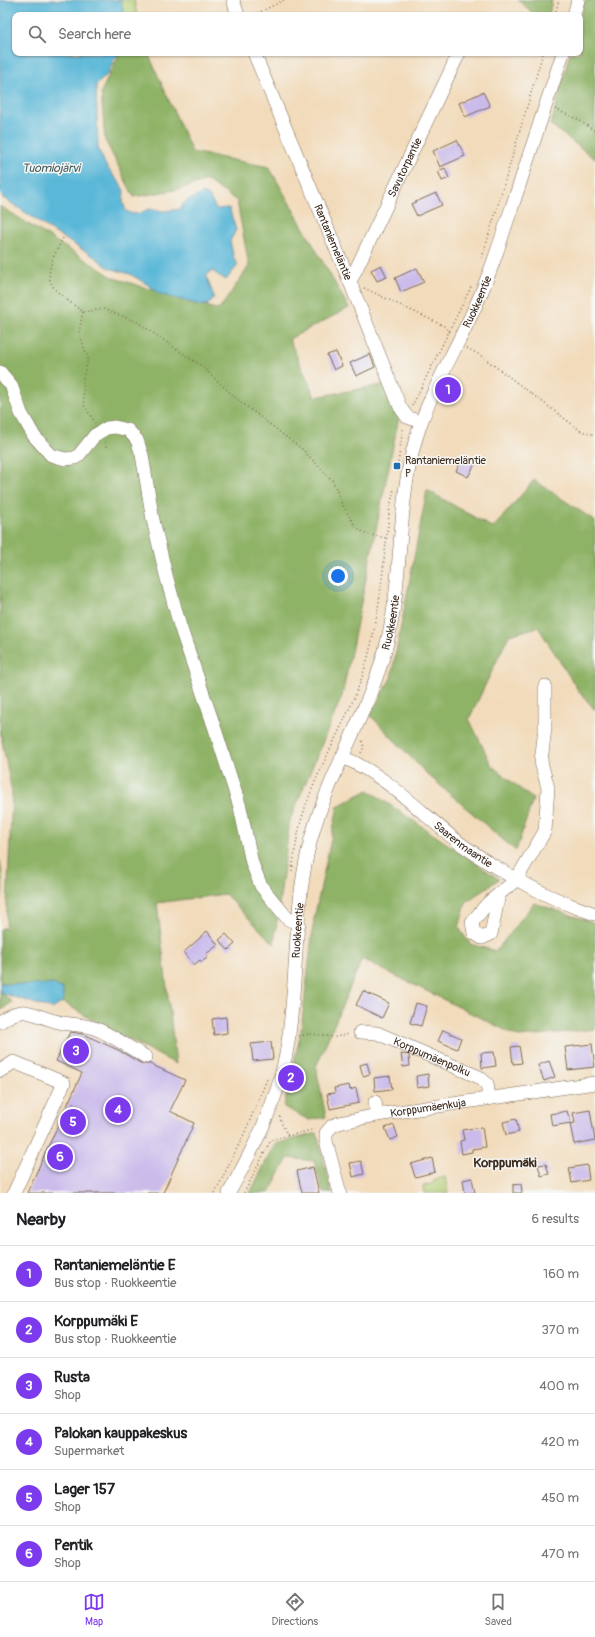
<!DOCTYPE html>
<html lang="en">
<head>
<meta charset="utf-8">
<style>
	body { margin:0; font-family:Pangolin,sans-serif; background:#f6f6f6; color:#202124 }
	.you { position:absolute; left:338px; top:576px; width:14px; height:14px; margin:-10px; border:3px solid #fff; border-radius:50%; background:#1a73e8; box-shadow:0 0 0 6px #1a73e833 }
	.badge { display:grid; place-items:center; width:26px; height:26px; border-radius:50%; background:#7c3aed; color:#fff; font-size:13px; font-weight:700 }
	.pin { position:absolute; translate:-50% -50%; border:2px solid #fff; box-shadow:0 1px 4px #0006 }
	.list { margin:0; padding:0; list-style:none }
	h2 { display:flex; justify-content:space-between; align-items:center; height:52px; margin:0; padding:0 16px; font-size:17px }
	h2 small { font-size:13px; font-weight:400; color:#757577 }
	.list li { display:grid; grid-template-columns:26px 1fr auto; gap:12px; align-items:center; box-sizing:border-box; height:56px; padding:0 16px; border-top:1px solid #e0e0e0 }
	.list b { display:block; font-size:15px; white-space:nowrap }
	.list p { margin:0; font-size:13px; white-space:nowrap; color:#757577 }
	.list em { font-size:13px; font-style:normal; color:#757577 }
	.icon { flex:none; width:22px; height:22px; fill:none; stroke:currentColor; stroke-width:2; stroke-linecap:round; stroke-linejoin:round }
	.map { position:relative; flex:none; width:595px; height:1193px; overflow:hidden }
	.search { position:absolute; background:#fff; box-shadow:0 1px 3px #0004; left:12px; right:12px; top:12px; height:44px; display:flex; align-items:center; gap:10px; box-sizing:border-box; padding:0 14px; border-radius:8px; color:#757577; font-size:15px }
	.sheet { height:388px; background:#fff }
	nav { display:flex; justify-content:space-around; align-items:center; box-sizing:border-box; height:56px; border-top:1px solid #e0e0e0; background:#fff; font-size:11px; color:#757577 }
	nav a { display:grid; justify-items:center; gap:2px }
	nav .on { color:#7c3aed }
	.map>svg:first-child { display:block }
</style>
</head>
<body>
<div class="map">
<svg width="595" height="1193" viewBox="0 0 595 1193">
	<rect width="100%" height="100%" fill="#f6f6f2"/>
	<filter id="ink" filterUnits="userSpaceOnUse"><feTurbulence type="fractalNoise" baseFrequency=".025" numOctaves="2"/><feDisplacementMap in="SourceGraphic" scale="8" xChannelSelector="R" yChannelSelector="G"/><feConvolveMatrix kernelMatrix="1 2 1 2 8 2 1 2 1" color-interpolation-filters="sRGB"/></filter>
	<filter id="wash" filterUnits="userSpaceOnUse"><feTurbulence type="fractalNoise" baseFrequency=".012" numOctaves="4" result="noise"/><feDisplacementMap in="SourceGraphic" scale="16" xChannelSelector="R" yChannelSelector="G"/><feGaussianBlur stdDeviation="0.9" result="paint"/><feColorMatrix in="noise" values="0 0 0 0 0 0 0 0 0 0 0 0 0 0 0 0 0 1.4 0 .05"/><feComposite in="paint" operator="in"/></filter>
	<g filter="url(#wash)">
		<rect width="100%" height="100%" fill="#f2dbbb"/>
		<g fill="#b3cf75" stroke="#777c4a">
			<path d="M104,0H134L137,15H79Z"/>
			<path d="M0,860C2,874 6,889 0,901Z"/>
			<path d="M445,1177L448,1193H424L423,1186L432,1184L435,1180Z"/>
		</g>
		<g fill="#8eb266" stroke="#646e42">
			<path d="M518,0H552L549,15H535Z"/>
			<path d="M585,0H595V159L551,125L570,53H580V17Z"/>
			<path d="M120,53H148L192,152L269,167L349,308L289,339L315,397L387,384L400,412L342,696L290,820L274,944L225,894L157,903L176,1064L94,1021L63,1002L62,989L0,983V929L6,927L12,793L0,730V206L114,278L219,310L249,266L237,201L206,180L180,189L134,197L105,140L101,92Z"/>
			<path d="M534,480L595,521V710L578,690L538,627L509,635L469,719L492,766L533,799L516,851L427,774L370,715L391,678L427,490L493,528Z"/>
			<path d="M368,790L499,879L466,902L459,928L470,944L496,951L534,903L595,923V1029L519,1037L362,959L316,1067L326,1117L309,1120L284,1107L301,1031L314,919L338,806Z"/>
			<path d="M0,991L12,1002L0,1011Z"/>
			<path d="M317,1133L332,1193H323L314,1161L288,1158L269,1193H250L275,1144Z"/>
		</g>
		<g fill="#5ab7d8" stroke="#4a707b">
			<path d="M0,0H121L124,15H15V53H119L113,61L108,74L96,85L98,148L106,166L115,178L120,183L124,191L123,202L126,211L133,214L140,213L149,209L163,211L180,209L185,202L203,193L209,196L216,209L229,208L236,230L230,241L234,259L238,265L226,280L212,271L207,275V278L214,297L208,305H200L159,294L150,286L130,274L109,268L95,257L55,233L25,212L3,198L0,192Z"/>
			<path d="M0,983L26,985L53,984L63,989V1002L52,1009L2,993L0,991Z"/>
		</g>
		<g id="blocks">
			<g fill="#cabbeb">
				<path d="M483,92L490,106L465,117L459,103Z"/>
				<path d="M457,140L465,156L440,167L433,151Z"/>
				<path d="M445,168L449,178L442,181L438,171Z"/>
				<path d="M436,193L442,205L417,216L411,204Z"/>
				<path d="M381,265L387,277L377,281L371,270Z"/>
				<path d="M417,268L424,282L401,292L395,278Z"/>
				<path d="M336,352L342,366L334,370L327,355Z"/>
				<path d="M370,354L375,367L356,376L350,363Z"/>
				<path d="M463,458L475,464L468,477L456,471Z"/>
				<path d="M207,931L218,945L206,954L208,957L202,962L200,960L194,965L184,952L201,937V936Z"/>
				<path d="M226,934L235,944L228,950L219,940Z"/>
				<path d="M363,991L389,1003L382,1018L356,1005Z"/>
				<path d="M416,1003L427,1006L421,1026L410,1023Z"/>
				<path d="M226,1017L227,1033L214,1035L212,1019Z"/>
				<path d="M443,1030L461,1038L457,1049L438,1041Z"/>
				<path d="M70,1032L83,1034L118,1050L142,1064H150L185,1080L170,1111L194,1123L163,1193H27L82,1073L56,1061Z"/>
				<path d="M271,1042L273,1059L253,1061L251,1044Z"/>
				<path d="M592,1044L595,1067L568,1070L565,1047Z"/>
				<path d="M519,1046L522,1063L513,1064L511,1047Z"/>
				<path d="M494,1052L496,1066L482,1068L481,1053Z"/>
				<path d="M401,1054L409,1055L410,1066L403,1067Z"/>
				<path d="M549,1061L555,1077L544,1081L538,1065Z"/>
				<path d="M367,1063L370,1074L363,1076L360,1065Z"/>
				<path d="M428,1074L429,1086L417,1088L416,1076Z"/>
				<path d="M390,1076L392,1089L375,1091L374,1078Z"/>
				<path d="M349,1085L350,1090L356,1088L359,1103L330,1109L327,1094L335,1093L334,1088Z"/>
				<path d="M590,1110L595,1140L574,1144L570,1124L575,1123L573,1113Z"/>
				<path d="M567,1111L571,1123L552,1126L550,1114Z"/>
				<path d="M516,1119L519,1132L506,1135L503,1122Z"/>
				<path d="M394,1125L398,1137L390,1140L385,1128Z"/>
				<path d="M482,1127L485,1147L472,1149V1152L462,1154L460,1141L464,1140L462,1130Z"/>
				<path d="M432,1158L435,1172L415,1177L411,1164Z"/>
				<path d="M361,1161L364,1174L353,1177L350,1163Z"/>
				<path d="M546,1164L549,1174L541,1176L538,1165Z"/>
				<path d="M587,1165L589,1180L572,1183L569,1168Z"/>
				<path d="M313,1167L319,1193H302L297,1171Z"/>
				<path d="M472,1178L475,1193H465L463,1180Z"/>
				<path d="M521,1184L522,1193H513V1185Z"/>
			</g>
		</g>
	</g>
	<g filter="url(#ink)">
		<use href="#blocks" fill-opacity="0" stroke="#7b6855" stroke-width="1"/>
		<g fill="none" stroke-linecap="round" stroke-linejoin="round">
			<g stroke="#7b6855" stroke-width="14">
				<g id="minor">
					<path d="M233,0L238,15"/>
					<path d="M574,15L578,0"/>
					<path id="s1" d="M254,53L350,282L400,407L407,417L421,422"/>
					<path id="s2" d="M350,282L459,53"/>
					<path d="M0,372L11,385L21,413L34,436L51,455L65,459L75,458L79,455L95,435L107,428L115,427L128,430L137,440L142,455L153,520L166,575L180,626L215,729L240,807L252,863L261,886L273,901L288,919L299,924"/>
					<path id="s3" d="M342,757C389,776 424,817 465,847C505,875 548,899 595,914"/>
					<path d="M499,894L491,934L482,938L474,933L472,922L488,903L516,880L545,831L548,788L541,762L545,728V686"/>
					<path d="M0,1022C24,1004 29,1014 55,1021C67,1025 81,1024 94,1028C109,1033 131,1049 146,1057"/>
					<path id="s4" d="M360,1032L377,1033L479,1077L487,1084L489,1098"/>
					<path d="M0,1071L14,1062L64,1083L14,1193"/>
					<path d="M375,1102L377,1115"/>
					<path id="s5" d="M229,1193C253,1149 277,1104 286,1054C300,978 291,896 316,822C336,761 371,706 387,643C405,571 395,494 421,423C438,374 468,330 486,281C496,257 503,232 512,207C529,156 546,105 563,53"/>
					<path id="s6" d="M340,1193L326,1141V1133L332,1126L339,1123L377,1115L595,1083"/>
				</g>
			</g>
			<g stroke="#7b6855" stroke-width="1.5" stroke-dasharray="1 3" stroke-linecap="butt">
				<path d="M254,15L284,0"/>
				<path d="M555,15L559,0"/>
				<path d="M555,109L577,119L595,131"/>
				<path d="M63,238C56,252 42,274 54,288C62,297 74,305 83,312L104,309L137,322L200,365L237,399L303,450L333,481L341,502L355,526L366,534L386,538"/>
				<path d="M482,258L543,53"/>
				<path d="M364,288L444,326L450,332"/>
				<path d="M83,312L79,332L88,359L83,379L84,405L95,423"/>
				<path d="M467,348L480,355L581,431L595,435"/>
				<path d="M412,406L471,287"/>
				<path d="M105,442L107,449"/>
				<path d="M397,470L403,428"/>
				<path d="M361,753L364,747L362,740"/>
				<path d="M292,871C295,850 298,828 305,808C320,763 346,723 362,677C380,623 383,564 390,507L394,489"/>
				<path d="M299,1036L311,1034L335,1037L349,1034"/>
				<path d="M69,1101L74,1103"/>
				<path d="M280,1116L281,1122L288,1136"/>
				<path d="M38,1169L44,1171"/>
				<path d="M215,1193L245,1132L268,1077"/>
				<path d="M244,1193L271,1140L316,1129"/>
			</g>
			<use href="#minor" stroke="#fff" stroke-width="13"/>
		</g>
	</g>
	<rect fill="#1f6fb2" stroke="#f6f6f2" stroke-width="1.5" x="393" y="462" width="8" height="8" rx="2"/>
	<g text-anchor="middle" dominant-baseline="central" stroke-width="3" stroke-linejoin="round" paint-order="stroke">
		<g font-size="11" fill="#3b2a1e" stroke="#f6f6f2">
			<text stroke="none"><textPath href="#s2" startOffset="127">Savutorpantie</textPath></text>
			<text stroke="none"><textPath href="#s1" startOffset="205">Rantaniemeläntie</textPath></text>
			<text stroke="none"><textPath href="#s5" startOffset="935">Ruokkeentie</textPath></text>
			<text stroke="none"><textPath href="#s5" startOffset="599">Ruokkeentie</textPath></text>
			<text stroke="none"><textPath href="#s3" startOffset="150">Saarenmaantie</textPath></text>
			<text stroke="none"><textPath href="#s5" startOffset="275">Ruokkeentie</textPath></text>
			<text stroke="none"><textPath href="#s4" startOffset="77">Korppumäenpolku</textPath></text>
			<text stroke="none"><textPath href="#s6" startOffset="169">Korppumäenkuja</textPath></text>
		</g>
		<g font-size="11" fill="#3b2a1e" stroke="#f6f6f2" text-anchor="start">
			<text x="405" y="460">Rantaniemeläntie<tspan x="405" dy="13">P</tspan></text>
		</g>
		<g font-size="12" font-style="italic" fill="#465b5f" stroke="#f6f6f2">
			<text x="51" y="168">Tuomiojärvi</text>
		</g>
		<g font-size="13" font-weight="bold" fill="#3b2a1e" stroke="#f6f6f2">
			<text x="505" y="1163">Korppumäki</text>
		</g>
	</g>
</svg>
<div class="you"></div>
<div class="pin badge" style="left:448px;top:390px">1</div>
<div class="pin badge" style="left:291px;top:1078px">2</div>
<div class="pin badge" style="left:76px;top:1051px">3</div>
<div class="pin badge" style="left:118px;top:1110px">4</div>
<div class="pin badge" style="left:73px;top:1122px">5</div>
<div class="pin badge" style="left:60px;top:1157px">6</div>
<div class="search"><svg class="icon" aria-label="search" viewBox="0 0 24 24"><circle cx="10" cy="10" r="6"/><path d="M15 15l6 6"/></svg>Search here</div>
</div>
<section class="sheet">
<h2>Nearby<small>6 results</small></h2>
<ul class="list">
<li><span class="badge">1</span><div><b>Rantaniemeläntie E</b><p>Bus stop · Ruokkeentie</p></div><em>160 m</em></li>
<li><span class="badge">2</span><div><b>Korppumäki E</b><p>Bus stop · Ruokkeentie</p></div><em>370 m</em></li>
<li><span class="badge">3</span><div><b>Rusta</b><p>Shop</p></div><em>400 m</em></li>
<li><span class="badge">4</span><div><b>Palokan kauppakeskus</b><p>Supermarket</p></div><em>420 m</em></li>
<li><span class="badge">5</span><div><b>Lager 157</b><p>Shop</p></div><em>450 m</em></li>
<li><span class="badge">6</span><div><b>Pentik</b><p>Shop</p></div><em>470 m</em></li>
</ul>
</section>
<nav>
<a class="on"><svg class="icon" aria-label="map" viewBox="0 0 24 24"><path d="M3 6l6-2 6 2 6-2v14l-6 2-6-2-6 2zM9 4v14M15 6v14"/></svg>Map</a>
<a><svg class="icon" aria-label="directions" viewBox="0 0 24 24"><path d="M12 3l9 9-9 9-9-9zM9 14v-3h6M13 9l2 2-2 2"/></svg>Directions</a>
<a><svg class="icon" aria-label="saved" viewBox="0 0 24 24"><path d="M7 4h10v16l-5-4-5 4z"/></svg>Saved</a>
</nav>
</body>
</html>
